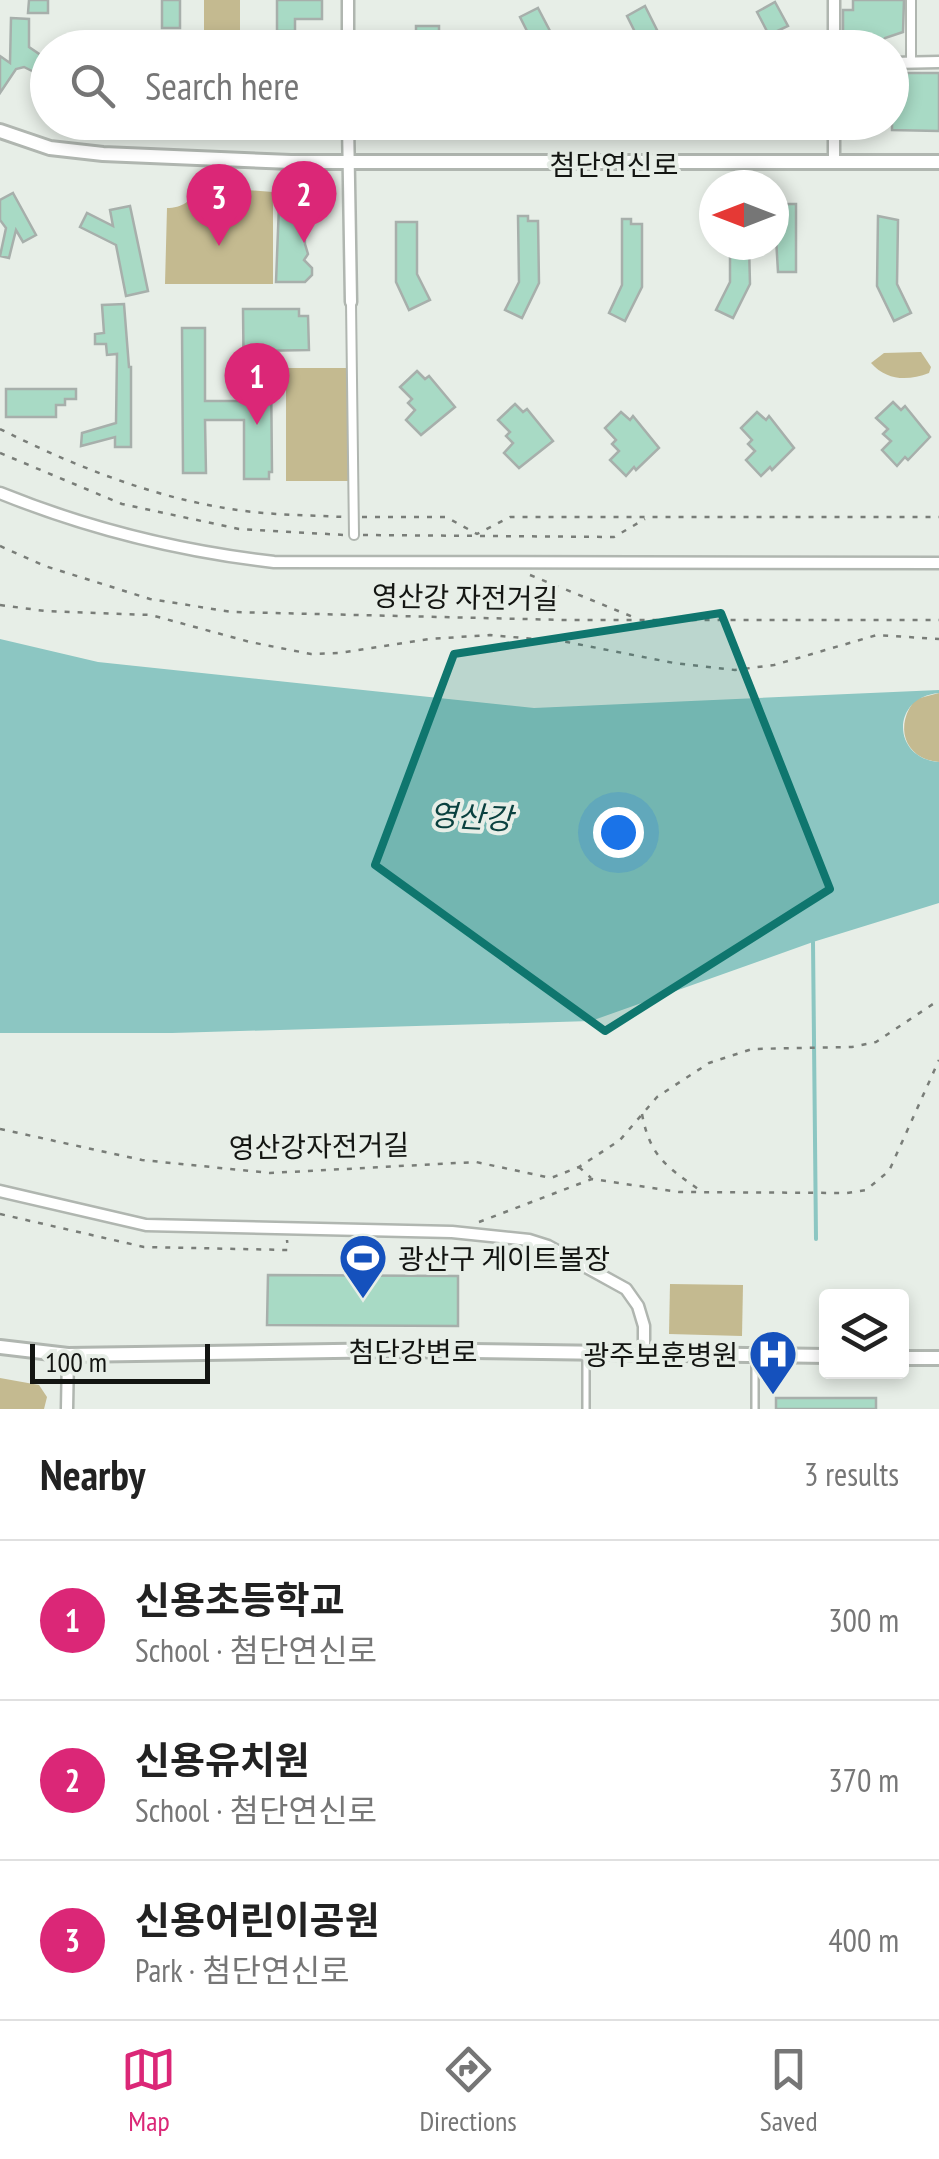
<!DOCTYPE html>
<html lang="en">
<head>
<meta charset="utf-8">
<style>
	body { margin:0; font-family:"PT Sans Narrow","Noto Sans KR",sans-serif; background:#f6f6f6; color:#222 }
	.controls { position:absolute; right:30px; bottom:30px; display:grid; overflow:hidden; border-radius:10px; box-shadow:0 5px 15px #0003 }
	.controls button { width:90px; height:90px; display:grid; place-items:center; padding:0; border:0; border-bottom:2px solid #e0e0e0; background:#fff; color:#222; font:50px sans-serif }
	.compass { position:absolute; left:699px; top:170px; width:90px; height:90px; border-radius:50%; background:#fff; box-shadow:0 5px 15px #0003; rotate:270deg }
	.scale { position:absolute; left:30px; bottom:25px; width:180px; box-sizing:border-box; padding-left:10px; border:5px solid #131512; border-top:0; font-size:28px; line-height:35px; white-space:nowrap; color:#131512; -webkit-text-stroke:8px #e7eee7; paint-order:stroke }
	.you { position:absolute; left:618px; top:832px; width:35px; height:35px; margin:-25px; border:8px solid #fff; border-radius:50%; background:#1a73e8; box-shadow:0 0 0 15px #1a73e833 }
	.badge { display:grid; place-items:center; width:65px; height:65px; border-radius:50%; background:#db2777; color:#fff; font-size:32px; font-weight:700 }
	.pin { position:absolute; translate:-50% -82px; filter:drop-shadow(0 2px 5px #0008) }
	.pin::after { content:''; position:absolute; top:52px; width:35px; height:30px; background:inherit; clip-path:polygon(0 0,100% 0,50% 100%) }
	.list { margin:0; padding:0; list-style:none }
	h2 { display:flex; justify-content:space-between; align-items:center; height:130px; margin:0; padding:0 40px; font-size:42px }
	h2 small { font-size:32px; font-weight:400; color:#767676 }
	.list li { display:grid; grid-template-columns:65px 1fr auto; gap:30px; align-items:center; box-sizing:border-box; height:160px; padding:0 40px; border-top:2px solid #e0e0e0 }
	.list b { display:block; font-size:38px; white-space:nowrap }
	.list p { margin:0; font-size:32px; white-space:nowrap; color:#767676 }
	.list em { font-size:32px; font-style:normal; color:#767676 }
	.icon { flex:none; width:55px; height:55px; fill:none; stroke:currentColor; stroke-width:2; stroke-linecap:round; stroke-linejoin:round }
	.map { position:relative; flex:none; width:939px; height:1409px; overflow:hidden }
	.search { position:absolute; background:#fff; box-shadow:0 5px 15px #0003; left:30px; right:30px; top:30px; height:110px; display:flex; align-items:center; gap:25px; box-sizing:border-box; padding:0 35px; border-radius:55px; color:#767676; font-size:38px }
	.sheet { height:610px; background:#fff }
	nav { display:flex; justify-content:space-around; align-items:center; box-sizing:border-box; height:140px; border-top:2px solid #e0e0e0; background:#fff; font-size:28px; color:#767676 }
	nav a { display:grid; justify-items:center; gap:5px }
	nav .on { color:#db2777 }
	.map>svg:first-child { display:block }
</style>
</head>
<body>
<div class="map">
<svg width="939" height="1409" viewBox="0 0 939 1409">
	<rect width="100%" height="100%" fill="#e7eee7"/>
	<g fill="#c4ba90">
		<path d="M204,0H240V33L204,34Z"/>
		<path d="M196,186L273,192V284H165L167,208C181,208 194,201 196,186Z"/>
		<path d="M921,352L931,367L929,373C908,381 887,381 871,363L884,353Z"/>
		<rect x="286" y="368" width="62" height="113"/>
		<path d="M939,693V762C903,759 894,724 916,699Z"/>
		<path d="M670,1284L743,1285L742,1336L669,1334Z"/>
		<path d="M0,1378L39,1385L47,1397L44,1409H0Z"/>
	</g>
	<path fill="#8cc6c2" d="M0,639L98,662L534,708L939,690V693C890,697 892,759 939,762V903L813,942L591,1021L172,1033H0Z"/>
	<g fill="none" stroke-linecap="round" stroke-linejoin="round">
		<path stroke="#8cc6c2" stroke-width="4" d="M813,942L816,1239"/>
	</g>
	<g fill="#a8dac5" stroke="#a7afab" stroke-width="2.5">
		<path d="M29,0H48V13H28Z"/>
		<rect x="162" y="0" width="18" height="28"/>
		<path d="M277,0H322V19H295V31H277Z"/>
		<path d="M853,0H904L903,32L885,38L876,48H843V10H853Z"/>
		<path d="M775,2L788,26L769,35L757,12Z"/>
		<path d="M645,6L657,30L639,40L627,16Z"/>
		<path d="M538,8L550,31L532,41L520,17Z"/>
		<path d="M11,18L29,19V47L48,60V64L40,75L24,67L16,69L0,93V56L10,63Z"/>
		<rect x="416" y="26" width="23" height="22"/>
		<path d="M892,73H939V131L892,130Z"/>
		<path d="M13,193L36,235L23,242L16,230L9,258L0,256L6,228L0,220V200Z"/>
		<path d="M774,204H796V272H778Z"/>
		<path d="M279,205H304L305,244L308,254L304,260L312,268V275L305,282H276Z"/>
		<path d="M130,206L148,291L126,296L116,245L80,227L87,213L113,226L110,210Z"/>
		<path d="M518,216H528V221H538L539,283L522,318L505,310L519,282Z"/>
		<path d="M878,216L898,220L897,284L911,313L894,321L877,286Z"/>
		<path d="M622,219H631V224H642V287L625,321L609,313L622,285Z"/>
		<path d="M396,222H417V274L430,300L409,310L396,282Z"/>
		<path d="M730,245H749L750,284L733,318L716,310L730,282Z"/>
		<path d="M124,304L129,367H131V447H115V437L81,446L82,433L116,423L117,354L107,355L106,344H95V334L104,333L102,305Z"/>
		<path d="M243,309H299V316H308L309,350L254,351V369H271L272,472H269V479H244V420H205L206,473H183L182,328H205V401H244Z"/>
		<path d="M417,371L425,379L429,376L455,407L421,435L406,420L415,410L408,403L412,399L400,387Z"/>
		<path d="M6,389H76V399H65V405H56V417H6Z"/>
		<path d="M893,402L901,410L905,406L930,437L908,460L905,457L897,466L882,450L891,441L883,434L888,429L876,418Z"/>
		<path d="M515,404L523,412L527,409L553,441L519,468L504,453L513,443L506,436L510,432L498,420Z"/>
		<path d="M621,412L630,420L633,416L659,448L636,470L634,467L626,476L610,460L619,451L612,444L616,440L605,428Z"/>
		<path d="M757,412L766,420L769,416L794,448L772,470L770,467L761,476L746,460L755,451L748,444L752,440L741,428Z"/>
		<path d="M268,1275L458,1276V1326L267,1325Z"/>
		<rect x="776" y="1398" width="100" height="11"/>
	</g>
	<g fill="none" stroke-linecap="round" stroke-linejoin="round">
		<g stroke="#b0b6b0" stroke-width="10">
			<g id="service">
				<path d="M586,1409V1355"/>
				<path d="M755,1409V1357"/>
			</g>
		</g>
		<g stroke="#b0b6b0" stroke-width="12">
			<g id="pedestrian">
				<path d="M911,0V62"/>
				<path d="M351,302L354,535"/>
			</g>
		</g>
		<g stroke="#b0b6b0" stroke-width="15">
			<g id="minor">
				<path d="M348,0V48"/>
				<path d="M834,0V48"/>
				<path d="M892,63L939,62"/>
				<path d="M348,122L351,302"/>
				<path d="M834,162V122"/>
				<path d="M0,493C89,529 178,551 274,562L939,563"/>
				<path d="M0,1191L146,1225L452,1232L529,1240L548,1246L626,1289L638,1306L644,1326V1351"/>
				<path d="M67,1409L68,1355"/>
			</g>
		</g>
		<g stroke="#b0b6b0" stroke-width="18">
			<g id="tertiary">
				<path d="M0,131L50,148L103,154L291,162H939"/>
				<path d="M0,1347L68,1355L398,1350L826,1356"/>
				<path d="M902,1358H939"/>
			</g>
		</g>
		<g stroke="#797d78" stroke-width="2.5" stroke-dasharray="5 8" stroke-linecap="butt">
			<path d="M0,429C68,463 144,494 219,507C260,515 303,515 344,517"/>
			<path d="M0,453L122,504L239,529L345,535"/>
			<path d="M362,517H446L477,534L510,517H939"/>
			<path d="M363,535L614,537L645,519"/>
			<path d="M0,546L45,566L150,599L232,612L565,620H939"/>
			<path d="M530,575L638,619"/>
			<path d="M0,605L45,611L151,615L250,642L311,654L339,653L429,639L490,635L567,642L674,663L735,670L774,665L877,635L939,639"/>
			<path d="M642,1114C650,1157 667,1167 701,1191"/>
			<path d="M0,1129L142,1160L270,1173L476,1162L551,1178L579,1167L620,1140L657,1097L709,1063L752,1049L852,1047L876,1042L939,1000"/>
			<path d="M579,1167L591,1178"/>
			<path d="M0,1214L144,1247L288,1250L287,1240"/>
			<path d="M479,1222L592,1179L679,1192L847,1193L866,1190L889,1171L939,1060"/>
		</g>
		<use href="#service" stroke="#fff" stroke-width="5"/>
		<use href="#pedestrian" stroke="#fff" stroke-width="8"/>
		<use href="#minor" stroke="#fff" stroke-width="10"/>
		<use href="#tertiary" stroke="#fff" stroke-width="12"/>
	</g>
	<path fill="#0f766e" fill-opacity="0.2" stroke="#0f766e" stroke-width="8" stroke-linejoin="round" d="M721,613L830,889L605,1031L375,865L454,654Z"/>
	<defs>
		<g id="stadium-pin" transform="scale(2.5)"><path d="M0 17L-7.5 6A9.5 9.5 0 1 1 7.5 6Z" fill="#1551bd" stroke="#e7eee7"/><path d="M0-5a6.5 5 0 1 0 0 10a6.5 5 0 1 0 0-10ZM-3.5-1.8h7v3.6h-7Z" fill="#fff"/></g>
		<g id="hospital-pin" transform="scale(2.5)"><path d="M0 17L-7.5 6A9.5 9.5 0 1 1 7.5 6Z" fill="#1551bd" stroke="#e7eee7"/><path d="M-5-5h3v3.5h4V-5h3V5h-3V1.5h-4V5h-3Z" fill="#fff"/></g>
	</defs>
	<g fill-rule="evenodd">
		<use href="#stadium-pin" x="363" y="1258"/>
		<use href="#hospital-pin" x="773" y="1354"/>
	</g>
	<g text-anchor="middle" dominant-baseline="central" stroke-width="8" stroke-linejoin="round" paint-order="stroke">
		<g font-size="28" fill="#131512" stroke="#e7eee7">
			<text x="614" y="164">첨단연신로</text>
			<text transform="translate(465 597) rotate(1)">영산강 자전거길</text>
			<text transform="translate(319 1146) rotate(-1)">영산강자전거길</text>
			<text x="413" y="1351">첨단강변로</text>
		</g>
		<g font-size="28" fill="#131512" stroke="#e7eee7" text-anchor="start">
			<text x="398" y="1258">광산구 게이트볼장</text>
			<text x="738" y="1354" text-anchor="end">광주보훈병원</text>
		</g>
		<g font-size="30" font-style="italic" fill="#0a413f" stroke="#e7eee7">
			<text transform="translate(471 816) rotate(3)">영산강</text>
		</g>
	</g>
</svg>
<div class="controls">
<button><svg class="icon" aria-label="layers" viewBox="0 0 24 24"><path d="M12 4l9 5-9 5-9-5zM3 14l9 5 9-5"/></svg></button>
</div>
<svg class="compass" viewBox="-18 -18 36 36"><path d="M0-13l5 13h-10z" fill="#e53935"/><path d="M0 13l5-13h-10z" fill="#767676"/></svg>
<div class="scale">100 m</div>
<div class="you"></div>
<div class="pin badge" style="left:257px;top:425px">1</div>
<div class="pin badge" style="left:304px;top:243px">2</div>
<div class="pin badge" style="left:219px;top:246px">3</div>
<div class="search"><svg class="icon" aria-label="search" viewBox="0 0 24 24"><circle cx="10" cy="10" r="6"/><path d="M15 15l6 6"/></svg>Search here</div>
</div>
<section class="sheet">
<h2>Nearby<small>3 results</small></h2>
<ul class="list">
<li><span class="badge">1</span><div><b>신용초등학교</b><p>School · 첨단연신로</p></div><em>300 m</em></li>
<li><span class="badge">2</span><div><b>신용유치원</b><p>School · 첨단연신로</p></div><em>370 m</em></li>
<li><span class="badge">3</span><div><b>신용어린이공원</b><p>Park · 첨단연신로</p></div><em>400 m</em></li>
</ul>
</section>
<nav>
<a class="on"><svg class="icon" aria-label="map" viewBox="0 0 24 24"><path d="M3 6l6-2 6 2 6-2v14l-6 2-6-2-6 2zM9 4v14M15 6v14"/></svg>Map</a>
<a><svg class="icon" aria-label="directions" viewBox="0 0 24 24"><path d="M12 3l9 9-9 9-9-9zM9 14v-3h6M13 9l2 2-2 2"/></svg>Directions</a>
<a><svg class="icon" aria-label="saved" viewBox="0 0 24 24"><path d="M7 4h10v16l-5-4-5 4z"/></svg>Saved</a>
</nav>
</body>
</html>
